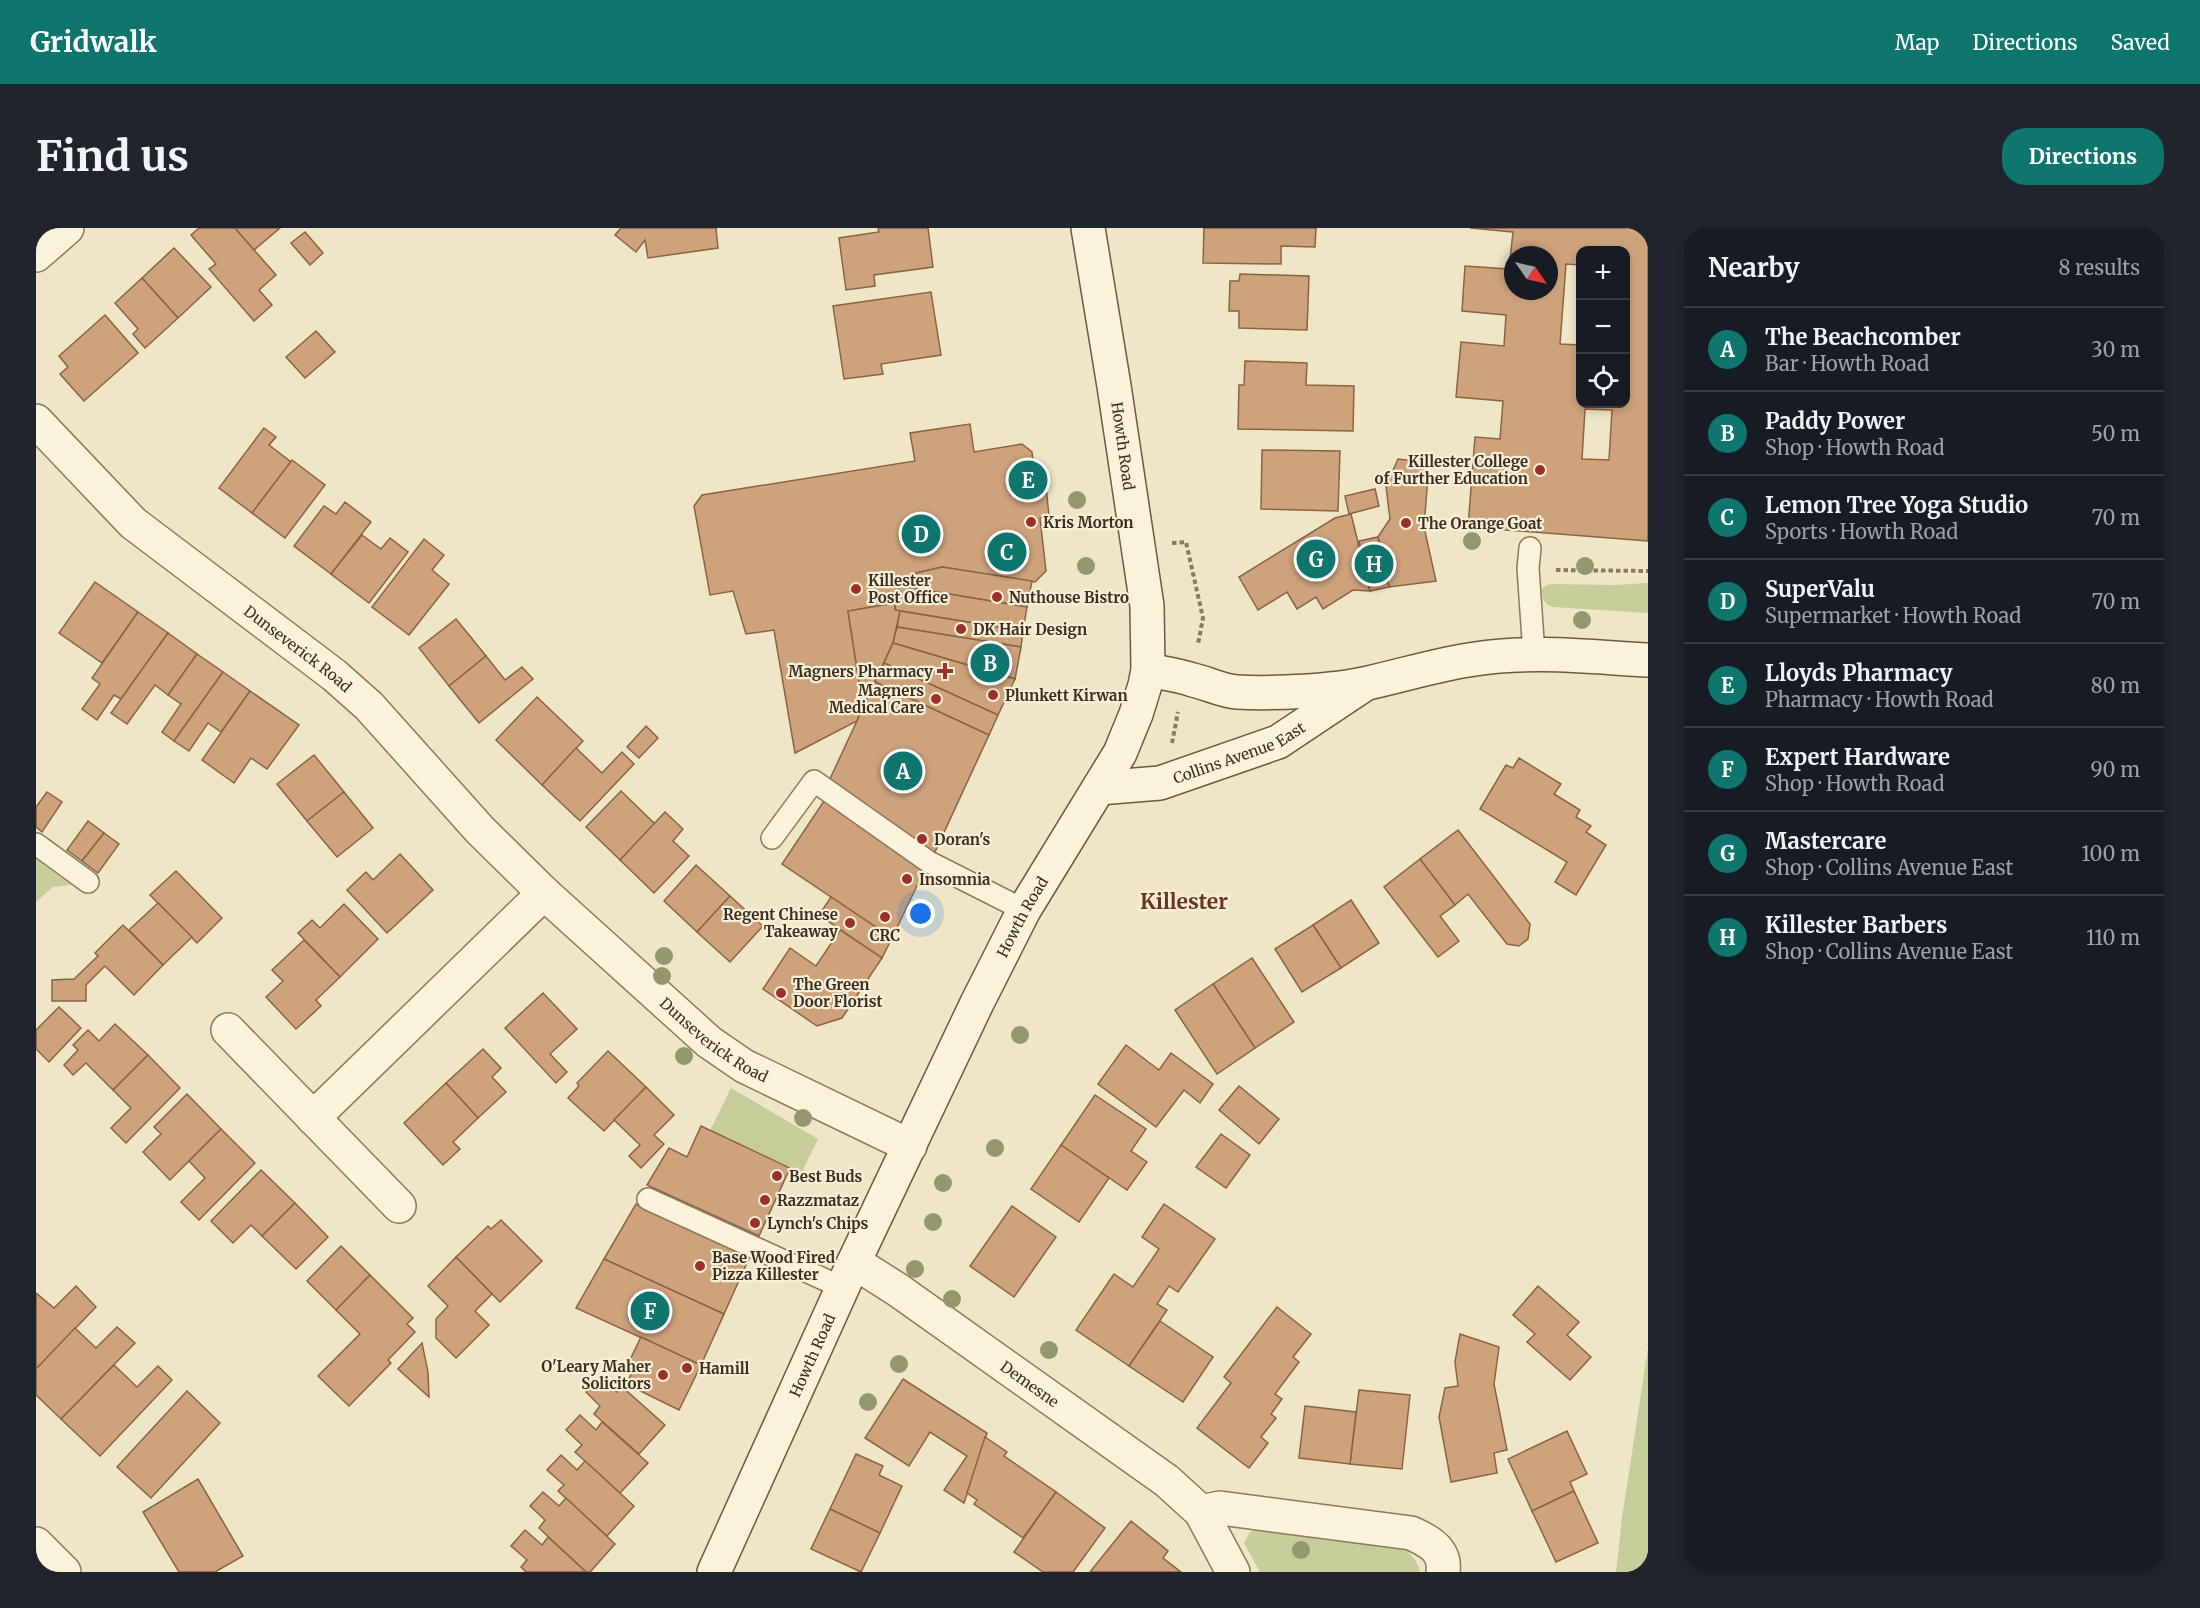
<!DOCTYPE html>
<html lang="en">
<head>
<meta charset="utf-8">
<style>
	body { margin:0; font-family:Merriweather,serif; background:#20242c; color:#f1f3f6 }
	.controls { position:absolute; right:18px; top:18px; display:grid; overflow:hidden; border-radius:12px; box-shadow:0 3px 9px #0003 }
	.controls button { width:54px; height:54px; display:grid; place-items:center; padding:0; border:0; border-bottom:2px solid #363941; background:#171b24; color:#f1f3f6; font:30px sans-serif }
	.compass { position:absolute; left:1468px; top:18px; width:54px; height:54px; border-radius:50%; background:#171b24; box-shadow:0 3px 9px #0003; rotate:124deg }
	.you { position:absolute; left:885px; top:686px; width:21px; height:21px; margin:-15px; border:4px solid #fff; border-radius:50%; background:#1a73e8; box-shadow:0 0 0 9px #1a73e833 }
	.badge { display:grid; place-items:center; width:39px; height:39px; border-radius:50%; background:#0f766e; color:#fff; font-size:20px; font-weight:700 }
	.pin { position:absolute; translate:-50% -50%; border:3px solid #fff; box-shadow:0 2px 6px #0006 }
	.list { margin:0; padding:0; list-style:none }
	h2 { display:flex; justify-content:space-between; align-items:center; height:78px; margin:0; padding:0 24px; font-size:26px }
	h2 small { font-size:20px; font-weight:400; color:#9ea1a6 }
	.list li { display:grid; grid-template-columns:39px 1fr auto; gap:18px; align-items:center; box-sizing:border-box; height:84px; padding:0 24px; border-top:2px solid #363941 }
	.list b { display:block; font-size:22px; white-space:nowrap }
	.list p { margin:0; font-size:20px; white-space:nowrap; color:#9ea1a6 }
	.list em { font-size:20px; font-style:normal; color:#9ea1a6 }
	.icon { flex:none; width:33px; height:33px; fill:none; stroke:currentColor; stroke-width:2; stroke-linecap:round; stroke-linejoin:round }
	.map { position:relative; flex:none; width:1612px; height:1344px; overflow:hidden; border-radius:24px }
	header { display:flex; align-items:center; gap:36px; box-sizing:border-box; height:84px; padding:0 30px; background:#0f766e; color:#fff }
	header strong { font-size:28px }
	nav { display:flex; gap:33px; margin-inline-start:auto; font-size:21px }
	.intro { display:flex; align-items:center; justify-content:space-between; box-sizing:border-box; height:144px; padding:0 36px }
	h1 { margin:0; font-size:42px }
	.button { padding:15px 27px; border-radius:24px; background:#0f766e; color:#fff; font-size:21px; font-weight:700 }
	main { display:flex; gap:36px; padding:0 36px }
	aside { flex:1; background:#171b24; border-radius:24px; box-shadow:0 3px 9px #0003 }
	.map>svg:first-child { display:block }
</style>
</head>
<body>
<header>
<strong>Gridwalk</strong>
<nav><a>Map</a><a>Directions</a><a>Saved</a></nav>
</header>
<div class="intro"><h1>Find us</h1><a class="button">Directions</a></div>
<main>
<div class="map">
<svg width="1612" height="1344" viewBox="0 0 1612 1344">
	<rect width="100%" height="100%" fill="#efe6c7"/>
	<g fill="#c5ce9a">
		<path d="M1612,355V385L1516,379C1507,375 1506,370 1506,361L1511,357L1518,356L1579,357Z"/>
		<path d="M0,631L35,657L17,659L0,674Z"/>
		<path d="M695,860L782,911L766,944L674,903Z"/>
		<path d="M1612,1120V1344H1580L1586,1290Z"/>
		<path d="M1223,1301L1364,1318C1375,1325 1381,1332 1384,1344H1224L1208,1315L1214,1304Z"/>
	</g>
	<g fill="#cea37c" stroke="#8b6341" stroke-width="1.5" fill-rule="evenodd">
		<path d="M163,0H199L240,47L223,62L236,77L218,93L173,41L180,36L155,7Z"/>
		<path d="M199,0H244L218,22Z"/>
		<path d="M585,0H680L682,20L612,30L609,12L600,24L579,7Z"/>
		<path d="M842,0H892L897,39L838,47L839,58L810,62L803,10L843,4Z"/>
		<path d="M1168,0H1280L1279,19L1245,18V36L1167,35Z"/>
		<path d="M1434,0H1612V313L1432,299L1439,209L1464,211L1467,173L1420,169L1425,114L1468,118L1470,87L1426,83L1429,38L1473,41L1477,4ZM1544,22H1590V176H1544V117L1524,116L1530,36L1544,37ZM1477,27H1513V63H1477ZM1549,181L1576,182L1573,232L1546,231Z"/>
		<path d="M269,4L287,25L274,37L255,15Z"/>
		<path d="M138,20L175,59L142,90L106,50Z"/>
		<path d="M1204,46L1273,48L1271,102L1203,100V83H1193L1194,53H1203Z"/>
		<path d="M106,50L142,90L109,120L97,106L102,101L79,75Z"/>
		<path d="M895,64L905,127L845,136L847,146L808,151L797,78Z"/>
		<path d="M69,87L102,125L48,173L24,146L32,139L23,128Z"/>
		<path d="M280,103L299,124L269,150L250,129Z"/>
		<path d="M1209,133L1271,135L1270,157L1318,158L1317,203L1202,201L1203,157H1208Z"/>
		<path d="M934,196L938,224L986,216L996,224L1000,259L1010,258L1013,288L1004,290L1010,343L999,354L906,339L876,346L861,363L859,375L812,383L827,479L821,493L759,525L738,402L710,406L697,363L674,367L658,278L666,267L879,233L874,205Z"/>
		<path d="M228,200L240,209L233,217L255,234L216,285L183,260Z"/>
		<path d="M1226,222L1304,223L1302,283L1225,281Z"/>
		<path d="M1362,231L1393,235L1388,299L1400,353L1353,359L1342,309L1354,291L1350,258Z"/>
		<path d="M256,232L289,257L249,310L216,285Z"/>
		<path d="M1339,261L1343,278L1313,286L1309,268Z"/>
		<path d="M309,274L335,294L295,346L258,318L288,278L300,286Z"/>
		<path d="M1315,286L1334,363L1317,362L1287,381L1280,369L1261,381L1251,364L1222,382L1203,349L1299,290Z"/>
		<path d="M326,307L345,321L354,310L372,324L333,375L295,346Z"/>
		<path d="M1342,309L1353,359L1334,363L1323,313Z"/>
		<path d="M388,311L408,327L396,342L413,356L373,407L336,379Z"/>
		<path d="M906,339L996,353L991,379L865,358L876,346Z"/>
		<path d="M59,354L102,384L66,435L23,405Z"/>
		<path d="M865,358L991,379L987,403L859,382L861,363Z"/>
		<path d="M859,375V382L864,383L857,415L827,479L812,383Z"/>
		<path d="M864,383L987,403L985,419L861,399Z"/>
		<path d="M102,384L132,405L85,471L78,467L61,492L46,481L64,456L56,450Z"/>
		<path d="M420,391L450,428L413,458L383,420Z"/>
		<path d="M861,399L985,419L979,451L857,415Z"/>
		<path d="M132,405L161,426L132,467L119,457L91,496L75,485Z"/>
		<path d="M857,415L979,451L962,487L848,435Z"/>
		<path d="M161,426L187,444L138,513L126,504L145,476L132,467Z"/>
		<path d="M450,428L469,452L486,439L497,451L443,495L413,458Z"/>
		<path d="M848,435L962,487L953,507L839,454Z"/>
		<path d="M187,444L214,463L185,504L172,495L153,523L138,513Z"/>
		<path d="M839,454L953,507L898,626L793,553Z"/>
		<path d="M214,463L263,497L231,541L215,530L198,555L166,532Z"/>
		<path d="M501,469L547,513L506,557L460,512Z"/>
		<path d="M610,498L622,510L603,530L591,519Z"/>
		<path d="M540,520L566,545L586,524L598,536L544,593L506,557Z"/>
		<path d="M278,527L308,564L271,593L241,556Z"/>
		<path d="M1483,530L1525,556L1518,566L1544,582L1540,589L1555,598L1550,604L1570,617L1540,667L1519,654L1531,634L1444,581L1470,537L1477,540Z"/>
		<path d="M585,563L619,596L584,632L550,599Z"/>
		<path d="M11,564L26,574L6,604L0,599V579Z"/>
		<path d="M308,564L337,600L301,629L271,593Z"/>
		<path d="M790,570L890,639L856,710L746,636Z"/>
		<path d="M629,584L647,601L637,613L653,628L618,665L584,632Z"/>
		<path d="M52,593L68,605L46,633L31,622Z"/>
		<path d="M1422,602L1494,696L1492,711L1483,718L1471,716L1432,666L1419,677L1384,631Z"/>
		<path d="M68,605L83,616L62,645L46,633Z"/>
		<path d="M364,626L397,662L351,705L311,662L330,644L337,652Z"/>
		<path d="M1384,631L1419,677L1404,688L1423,713L1402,729L1348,659Z"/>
		<path d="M660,637L694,668L661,704L628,673Z"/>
		<path d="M140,643L186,690L161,715L114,667Z"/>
		<path d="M694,668L727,698L694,734L661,704Z"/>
		<path d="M795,669L856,710L846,730L783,687Z"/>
		<path d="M1315,672L1343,715L1305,740L1277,697Z"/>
		<path d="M122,675L156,709L127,737L93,702Z"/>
		<path d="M308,676L342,711L304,749L262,705L276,692L284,700Z"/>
		<path d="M87,697L127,737L98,767L69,738L50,757V773H16V752L38,751L62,728L59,725Z"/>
		<path d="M1277,697L1305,740L1266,764L1239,721Z"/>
		<path d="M804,702L846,730L806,790L781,798L727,761L754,720L780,738Z"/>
		<path d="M268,712L304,749L280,772L285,778L260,801L230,769L247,753L236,742Z"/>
		<path d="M1216,730L1258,794L1219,820L1177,756Z"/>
		<path d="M1177,756L1219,820L1181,846L1139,782Z"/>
		<path d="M507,765L541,801L514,826L531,844L520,855L469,800Z"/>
		<path d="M23,779L45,800L13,834L0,821V802Z"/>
		<path d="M79,796L112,827L77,862L50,835L37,847L28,837L42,822L37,817L52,802L63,813Z"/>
		<path d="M1090,817L1123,842L1135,825L1177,856L1164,875L1148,862L1120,899L1062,856Z"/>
		<path d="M447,821L465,840L456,849L470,864L442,890L410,855Z"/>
		<path d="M572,823L610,859L568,903L532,870L543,858L541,855Z"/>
		<path d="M112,827L144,860L90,915L75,900L95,880L77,862Z"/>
		<path d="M410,855L442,890L417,914L424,921L407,937L368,895Z"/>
		<path d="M1203,858L1243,891L1223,916L1183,882Z"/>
		<path d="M610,859L638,887L618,907L628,916L605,940L593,928L604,917L578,892Z"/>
		<path d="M151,866L185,901L134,952L107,924L125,906L118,899Z"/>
		<path d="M1059,867L1110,901L1095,923L1111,934L1091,962L1025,917Z"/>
		<path d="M665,898L754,940L723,1008L611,957L633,920L651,929Z"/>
		<path d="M185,901L219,935L163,992L145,974L169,950L153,933Z"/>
		<path d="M1185,906L1214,927L1190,960L1160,939Z"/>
		<path d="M1025,917L1073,950L1043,994L995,961Z"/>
		<path d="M225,942L259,975L226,1008L215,997L197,1015L175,993Z"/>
		<path d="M259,975L292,1009L260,1041L226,1008Z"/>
		<path d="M600,976L714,1028L688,1086L568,1031Z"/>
		<path d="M1128,976L1179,1011L1142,1064L1133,1058L1121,1076L1131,1082L1093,1138L1040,1102L1078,1046L1097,1059L1123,1021L1106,1009Z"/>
		<path d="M976,978L1020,1009L978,1069L934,1038Z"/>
		<path d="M465,992L506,1033L464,1074L420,1029L452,998L455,1001Z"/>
		<path d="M305,1018L334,1047L300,1082L271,1053Z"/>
		<path d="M420,1029L456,1066L439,1083L453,1097L420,1130L400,1110V1091L412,1078L392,1058Z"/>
		<path d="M568,1031L688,1086L665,1137L540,1080Z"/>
		<path d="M334,1047L377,1090L371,1096L379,1104L352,1132L355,1135L313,1178L282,1148L324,1106L300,1082Z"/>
		<path d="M40,1058L60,1079L0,1141V1065L18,1080Z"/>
		<path d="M1502,1058L1543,1094L1531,1107L1555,1129L1534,1152L1491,1114L1499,1106L1477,1087Z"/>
		<path d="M1241,1079L1275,1106L1257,1129L1263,1134L1239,1166L1246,1171L1235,1186L1240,1190L1225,1209L1232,1215L1213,1240L1161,1200L1195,1155L1188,1149Z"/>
		<path d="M1124,1093L1177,1129L1147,1174L1093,1138Z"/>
		<path d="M81,1099L99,1115L25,1191L0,1167V1141L39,1100L60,1120Z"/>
		<path d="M1424,1106L1463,1119L1458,1156L1471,1222L1458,1225L1461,1245L1415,1254L1403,1189L1409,1160L1422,1158L1419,1134Z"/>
		<path d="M605,1109L665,1137L643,1182L590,1156L599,1139L592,1136Z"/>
		<path d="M386,1115L392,1144L393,1169L362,1141Z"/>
		<path d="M78,1137L101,1159L122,1138L136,1152L64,1228L25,1191Z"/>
		<path d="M564,1149L581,1164L585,1158L629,1197L603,1226L558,1186L564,1178L550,1164Z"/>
		<path d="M867,1151L951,1205L928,1275L908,1262L931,1228L894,1204L873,1238L829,1210Z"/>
		<path d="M1323,1162L1374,1167L1366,1241L1314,1236Z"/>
		<path d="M151,1163L184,1195L115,1270L81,1239Z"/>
		<path d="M1269,1178L1320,1184L1314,1236L1263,1230Z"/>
		<path d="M544,1187L560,1202L566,1194L612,1235L584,1265L539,1224L546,1217L530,1202Z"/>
		<path d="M1531,1203L1551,1246L1534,1254L1538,1263L1496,1283L1472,1231Z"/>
		<path d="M949,1209L971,1224L968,1228L1020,1264L987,1310L938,1276L941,1272L931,1265Z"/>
		<path d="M820,1226L847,1238L843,1247L866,1258L844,1305L794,1281Z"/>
		<path d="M525,1227L541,1242L549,1233L598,1278L571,1308L522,1263L528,1257L511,1242Z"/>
		<path d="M162,1251L207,1328L179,1344H143L107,1284Z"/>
		<path d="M1538,1263L1562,1315L1520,1334L1496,1283Z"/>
		<path d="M507,1264L523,1278L530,1270L579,1316L554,1344H550L503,1300L509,1292L494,1278Z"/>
		<path d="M1020,1264L1069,1300L1037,1344H1007L978,1324Z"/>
		<path d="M794,1281L844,1305L825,1344L775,1321Z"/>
		<path d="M1095,1293L1132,1323L1127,1330L1145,1344H1054Z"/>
		<path d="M489,1302L506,1317L512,1309L550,1344H490L485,1339L491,1332L475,1318Z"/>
	</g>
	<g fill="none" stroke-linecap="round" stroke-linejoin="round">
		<g stroke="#8c785b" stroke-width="24">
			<g id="service">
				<path d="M1494,320L1492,340L1498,426"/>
				<path d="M736,610L778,553L893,634L988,682"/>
				<path d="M0,616L52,654"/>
				<path d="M612,971L807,1060"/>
			</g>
		</g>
		<g stroke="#8c785b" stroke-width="36">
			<g id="minor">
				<path d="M0,27L31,0"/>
				<path id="s1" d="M0,193L97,295L298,447L333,478L444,602L508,665L673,814L708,838L874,918"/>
				<path d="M192,802L363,978"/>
				<path d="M277,890L508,665"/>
				<path id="s2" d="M818,1034L862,1062L1131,1253L1165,1284L1197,1344"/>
				<path d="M1165,1284L1184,1280L1375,1305C1393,1313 1410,1322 1407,1344"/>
			</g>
		</g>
		<g stroke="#8c785b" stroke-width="36">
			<path id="tertiary" d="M0,1316L28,1344"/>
		</g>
		<g stroke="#6e593f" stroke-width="36">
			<g id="secondary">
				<path d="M1112,442C1127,445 1142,447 1157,452C1171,455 1186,463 1201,464C1237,466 1297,463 1332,455C1368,447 1403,436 1439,431C1496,422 1555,429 1612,432"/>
				<path id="s3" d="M1063,560L1124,555L1242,514L1326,458"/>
				<path id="s4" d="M678,1344L818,1034L941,775L988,682L1084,525L1100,486L1109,457L1112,442L1111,378L1078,158L1052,0"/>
			</g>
		</g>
		<g stroke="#8c785b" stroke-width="4" stroke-dasharray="4.5 3" stroke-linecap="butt">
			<path d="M1136,315L1150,314L1167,390L1162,416"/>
			<path d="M1520,342L1612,343"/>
			<path d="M1136,515L1142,484"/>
		</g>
		<use href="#service" stroke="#faf2da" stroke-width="21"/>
		<use href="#minor" stroke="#faf2da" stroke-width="33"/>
		<use href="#tertiary" stroke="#faf2da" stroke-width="33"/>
		<use href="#secondary" stroke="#faf2da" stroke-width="33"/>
	</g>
	<g fill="#93986e">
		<circle cx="1041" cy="272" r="9"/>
		<circle cx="1436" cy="313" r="9"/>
		<circle cx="1050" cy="338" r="9"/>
		<circle cx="1549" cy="338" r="9"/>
		<circle cx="1546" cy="392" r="9"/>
		<circle cx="628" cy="728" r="9"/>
		<circle cx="626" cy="748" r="9"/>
		<circle cx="984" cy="807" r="9"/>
		<circle cx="648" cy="828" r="9"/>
		<circle cx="767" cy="890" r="9"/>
		<circle cx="959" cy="920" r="9"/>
		<circle cx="907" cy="955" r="9"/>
		<circle cx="897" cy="994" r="9"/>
		<circle cx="879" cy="1041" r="9"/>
		<circle cx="916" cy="1071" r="9"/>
		<circle cx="1013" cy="1122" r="9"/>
		<circle cx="863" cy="1136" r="9"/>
		<circle cx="832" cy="1174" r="9"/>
		<circle cx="1265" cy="1322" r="9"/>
	</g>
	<g fill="#9c312a" stroke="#f7efd7" stroke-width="2">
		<circle cx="1504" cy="242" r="6"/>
		<circle cx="995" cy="294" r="6"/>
		<circle cx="1370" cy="295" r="6"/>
		<circle cx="820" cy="361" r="6"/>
		<circle cx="961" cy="369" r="6"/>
		<circle cx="925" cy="401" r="6"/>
		<path d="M906 434h6v6h6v6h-6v6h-6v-6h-6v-6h6z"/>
		<circle cx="957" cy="467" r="6"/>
		<circle cx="900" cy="471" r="6"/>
		<circle cx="886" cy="611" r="6"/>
		<circle cx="871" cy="651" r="6"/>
		<circle cx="849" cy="689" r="6"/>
		<circle cx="814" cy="695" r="6"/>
		<circle cx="745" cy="765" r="6"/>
		<circle cx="741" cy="948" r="6"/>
		<circle cx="729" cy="972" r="6"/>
		<circle cx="719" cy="995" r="6"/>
		<circle cx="664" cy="1038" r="6"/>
		<circle cx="651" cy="1140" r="6"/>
		<circle cx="627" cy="1147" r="6"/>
	</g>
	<g text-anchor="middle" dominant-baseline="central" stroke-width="4.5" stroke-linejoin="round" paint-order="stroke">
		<g font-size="15" fill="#3c2f1f" stroke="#f7efd7">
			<text transform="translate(1087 218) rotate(82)">Howth Road</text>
			<text stroke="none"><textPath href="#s1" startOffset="348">Dunseverick Road</textPath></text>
			<text stroke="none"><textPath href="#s3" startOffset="146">Collins Avenue East</textPath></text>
			<text stroke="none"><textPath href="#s4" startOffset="724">Howth Road</textPath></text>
			<text stroke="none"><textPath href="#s1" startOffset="921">Dunseverick Road</textPath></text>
			<text stroke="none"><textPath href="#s4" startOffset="238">Howth Road</textPath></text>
			<text stroke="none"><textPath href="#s2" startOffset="214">Demesne</textPath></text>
		</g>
		<g font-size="15" font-weight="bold" fill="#3c2f1f" stroke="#f7efd7" text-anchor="start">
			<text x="1492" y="233" text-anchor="end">Killester College<tspan x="1492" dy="17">of Further Education</tspan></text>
			<text x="1007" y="294">Kris Morton</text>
			<text x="1382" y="295">The Orange Goat</text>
			<text x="832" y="352">Killester<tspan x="832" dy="17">Post Office</tspan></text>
			<text x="973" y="369">Nuthouse Bistro</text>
			<text x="937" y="401">DK Hair Design</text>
			<text x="897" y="443" text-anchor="end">Magners Pharmacy</text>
			<text x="888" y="462" text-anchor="end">Magners<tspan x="888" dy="17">Medical Care</tspan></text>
			<text x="969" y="467">Plunkett Kirwan</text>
			<text x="898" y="611">Doran's</text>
			<text x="883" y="651">Insomnia</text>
			<text x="802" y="686" text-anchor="end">Regent Chinese<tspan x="802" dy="17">Takeaway</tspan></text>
			<text x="849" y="707" text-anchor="middle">CRC</text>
			<text x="757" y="756">The Green<tspan x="757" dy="17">Door Florist</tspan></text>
			<text x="753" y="948">Best Buds</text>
			<text x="741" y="972">Razzmataz</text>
			<text x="731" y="995">Lynch's Chips</text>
			<text x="676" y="1029">Base Wood Fired<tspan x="676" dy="17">Pizza Killester</tspan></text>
			<text x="615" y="1138" text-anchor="end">O'Leary Maher<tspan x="615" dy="17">Solicitors</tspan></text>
			<text x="663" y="1140">Hamill</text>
		</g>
		<g font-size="21" font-weight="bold" fill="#69331e" stroke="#f7efd7">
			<text x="1148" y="673">Killester</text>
		</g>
	</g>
</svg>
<div class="controls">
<button>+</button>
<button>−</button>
<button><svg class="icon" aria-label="locate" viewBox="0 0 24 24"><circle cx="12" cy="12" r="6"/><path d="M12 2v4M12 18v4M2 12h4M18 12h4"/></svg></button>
</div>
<svg class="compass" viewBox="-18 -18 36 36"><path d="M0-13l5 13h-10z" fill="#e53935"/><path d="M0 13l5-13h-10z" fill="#9ea1a6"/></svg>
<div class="you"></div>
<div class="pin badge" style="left:867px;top:543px">A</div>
<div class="pin badge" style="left:954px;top:435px">B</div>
<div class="pin badge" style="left:971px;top:324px">C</div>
<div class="pin badge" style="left:885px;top:306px">D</div>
<div class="pin badge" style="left:992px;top:252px">E</div>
<div class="pin badge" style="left:614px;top:1083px">F</div>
<div class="pin badge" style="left:1280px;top:331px">G</div>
<div class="pin badge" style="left:1338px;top:336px">H</div>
</div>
<aside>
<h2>Nearby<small>8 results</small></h2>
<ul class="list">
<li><span class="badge">A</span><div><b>The Beachcomber</b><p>Bar · Howth Road</p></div><em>30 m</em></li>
<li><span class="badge">B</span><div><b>Paddy Power</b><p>Shop · Howth Road</p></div><em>50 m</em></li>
<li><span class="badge">C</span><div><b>Lemon Tree Yoga Studio</b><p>Sports · Howth Road</p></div><em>70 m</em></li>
<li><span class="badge">D</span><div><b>SuperValu</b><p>Supermarket · Howth Road</p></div><em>70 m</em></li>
<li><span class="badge">E</span><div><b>Lloyds Pharmacy</b><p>Pharmacy · Howth Road</p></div><em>80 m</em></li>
<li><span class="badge">F</span><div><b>Expert Hardware</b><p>Shop · Howth Road</p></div><em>90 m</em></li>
<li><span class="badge">G</span><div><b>Mastercare</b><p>Shop · Collins Avenue East</p></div><em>100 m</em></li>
<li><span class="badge">H</span><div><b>Killester Barbers</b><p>Shop · Collins Avenue East</p></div><em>110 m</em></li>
</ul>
</aside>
</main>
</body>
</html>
